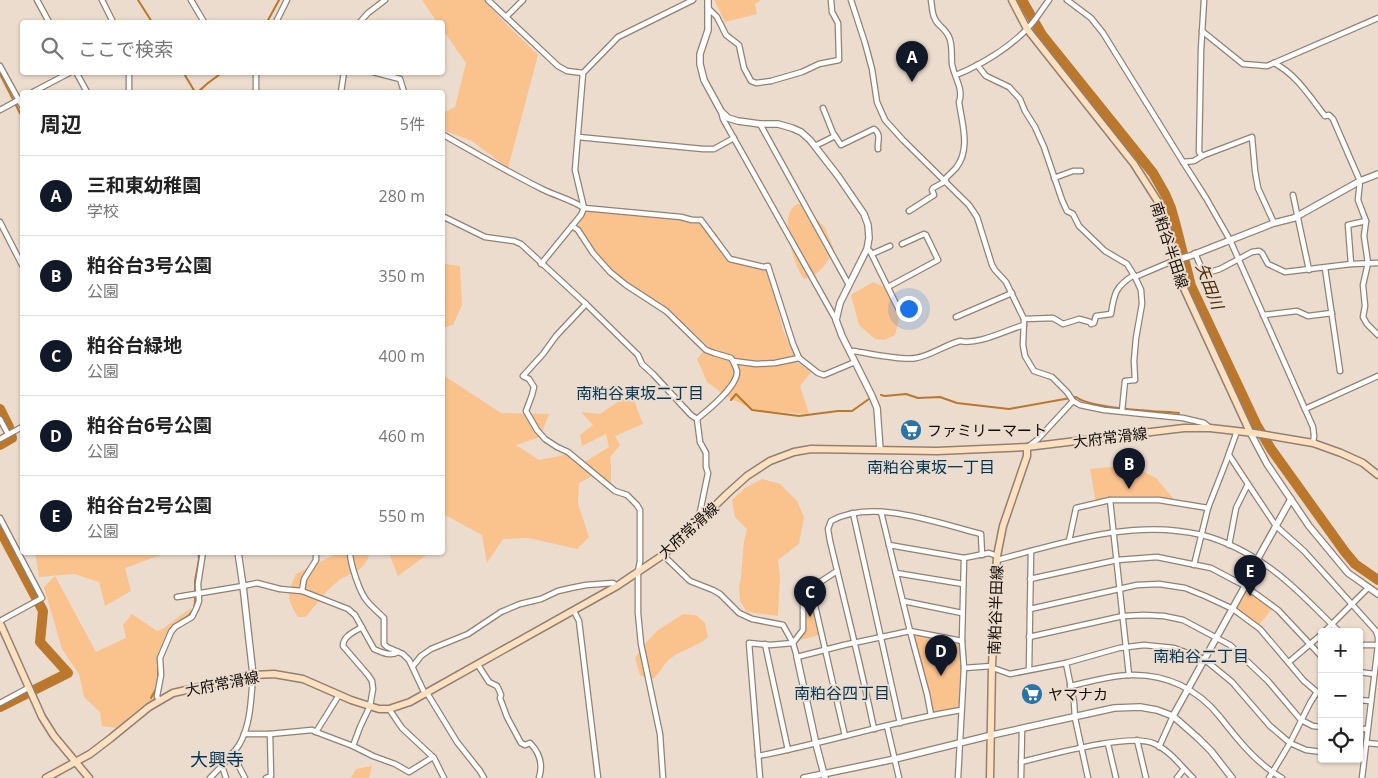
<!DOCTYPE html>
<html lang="ja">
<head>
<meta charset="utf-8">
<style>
	body { margin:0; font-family:"Open Sans","Noto Sans JP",sans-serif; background:#f2f2f2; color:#222 }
	.controls { position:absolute; right:15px; bottom:15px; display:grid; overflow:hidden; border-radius:5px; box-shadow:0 1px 4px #0004 }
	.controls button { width:45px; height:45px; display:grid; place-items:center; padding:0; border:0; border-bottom:1px solid #e0e0e0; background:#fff; color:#222; font:25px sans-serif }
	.you { position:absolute; left:908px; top:308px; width:18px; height:18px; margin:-12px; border:4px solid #fff; border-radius:50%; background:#1a73e8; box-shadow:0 0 0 8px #1a73e833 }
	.badge { display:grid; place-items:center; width:32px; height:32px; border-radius:50%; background:#111827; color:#fff; font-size:16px; font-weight:700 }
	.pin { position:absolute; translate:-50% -41px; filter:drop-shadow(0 1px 2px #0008) }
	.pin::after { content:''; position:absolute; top:26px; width:18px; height:15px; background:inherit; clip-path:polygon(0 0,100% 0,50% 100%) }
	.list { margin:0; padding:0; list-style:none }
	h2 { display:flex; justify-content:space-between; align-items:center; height:65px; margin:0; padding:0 20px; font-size:21px }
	h2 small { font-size:16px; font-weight:400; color:#767676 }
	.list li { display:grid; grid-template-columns:32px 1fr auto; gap:15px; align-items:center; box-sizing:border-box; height:80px; padding:0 20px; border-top:1px solid #e0e0e0 }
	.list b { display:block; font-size:19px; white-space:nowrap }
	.list p { margin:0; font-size:16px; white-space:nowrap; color:#767676 }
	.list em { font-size:16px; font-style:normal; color:#767676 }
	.icon { flex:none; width:28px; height:28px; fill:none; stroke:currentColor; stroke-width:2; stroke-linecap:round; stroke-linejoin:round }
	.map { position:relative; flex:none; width:1378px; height:778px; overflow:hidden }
	.search { position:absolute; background:#fff; box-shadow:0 1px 4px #0004; left:20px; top:20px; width:425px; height:55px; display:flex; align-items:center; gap:12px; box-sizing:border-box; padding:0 18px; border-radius:5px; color:#767676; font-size:19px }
	.panel { position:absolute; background:#fff; box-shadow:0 1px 4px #0004; left:20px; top:90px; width:425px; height:465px; border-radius:5px }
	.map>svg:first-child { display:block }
</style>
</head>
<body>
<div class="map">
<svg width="1378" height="778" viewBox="0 0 1378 778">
	<rect width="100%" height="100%" fill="#ecdccd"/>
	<g fill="#fac28d">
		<path d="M422,0H484L504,22L538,55L508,168L472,141L443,130V113L455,107L466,63L443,30L442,22H437Z"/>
		<path d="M714,0H761L755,4L757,14L725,22Z"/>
		<path d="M797,204H804L825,228L834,249C828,262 819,276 804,279C794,267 782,223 791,210C792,208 796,205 797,204Z"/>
		<path d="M586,209L700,221L716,233L734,263L768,269L783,330L797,362L811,372L800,386L809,414L756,411L726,396L707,382L697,359L708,346L670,310L617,276L597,255L578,227Z"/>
		<path d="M443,261L445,264L460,266L462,305L453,325L443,328Z"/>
		<path d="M873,282L893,291L900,315L895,335L884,340L875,339L859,325L851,295Z"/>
		<path d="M443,375L501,413L549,414L540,437L516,445L539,460L569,454L580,465L609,447L606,434L582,446L580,435L593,425L581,412L600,414L631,393L643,424L615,436L620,445L610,457L611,466V485L598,473L579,483L578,504L589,537L577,549L529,538L503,539L487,563L482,535L443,514L442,434L445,428L442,426Z"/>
		<path d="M1130,465L1156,478L1176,502L1110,500L1096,503L1090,469Z"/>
		<path d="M762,479L780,484L797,501L804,517L799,544L778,560L780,577L778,616L747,612L740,601L739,587L741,577L744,541L747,529L735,517L732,500L745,488Z"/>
		<path d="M33,553H167L125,568L131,591L105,606L99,582L74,574L39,577L36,557Z"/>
		<path d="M338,553H367L369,556C361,575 350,571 337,582C326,590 317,604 308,614L305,617H298C286,597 287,595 296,574Z"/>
		<path d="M389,553H429L398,576Z"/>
		<path d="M55,576L96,652L126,638L123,625L132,614L157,631L164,628L192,607L188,613L167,631L160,651L157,663L158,678L155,699L144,705L116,728L102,726L100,712L84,697L79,674L62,649L44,587Z"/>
		<path d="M1245,586L1274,607L1257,627L1233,609Z"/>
		<path d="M810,596L819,635L796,641L804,629L805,604L808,597Z"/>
		<path d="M683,614L696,615L705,623L708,637C697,647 684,649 672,657C662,664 661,675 650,680L640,675L635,658L644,645L657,631Z"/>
		<path d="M910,631L962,641L961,710L931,715Z"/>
		<path d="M372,766L369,778H351L356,769Z"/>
	</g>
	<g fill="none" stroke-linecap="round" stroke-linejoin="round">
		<g stroke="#bb772c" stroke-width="2">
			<path d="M138,0L152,22"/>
			<path d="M267,22L279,0"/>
			<path d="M183,72L195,92"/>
			<path d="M0,74L22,117"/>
			<path d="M198,92L208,83L223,72"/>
			<path d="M881,395L885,396L906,394L918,398L940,397L957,403L1009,409L1076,397C1092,409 1157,411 1179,413"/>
			<path d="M731,400L736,394L752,410L799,416L838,411H852L869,399"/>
			<path d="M158,682V660L169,631L174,625L189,615L194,609L195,602V581L199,559L198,552"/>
			<path d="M151,698L157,687"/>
		</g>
		<g stroke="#bb772c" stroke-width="10">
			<path d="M1022,0L1042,35L1153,173L1165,194L1171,208L1176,226L1191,286L1256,424L1271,449L1345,552L1355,564L1378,580"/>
			<path d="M0,409L9,427L12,438L0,445"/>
			<path d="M0,530L43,611L40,642L68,673L0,707"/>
		</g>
		<g stroke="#908174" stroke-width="7">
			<g id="minor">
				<path d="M37,0L49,22"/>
				<path d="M102,0L113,22"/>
				<path d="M191,0L204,22"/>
				<path d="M488,0L558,66L567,71L583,73"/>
				<path d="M851,0L865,43L872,69L877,102L885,120L903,140L969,205L977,217L992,265L995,270L1006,282L1024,319L1023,345L1025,356L1034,371L1052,377L1067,392L1073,401L1080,405L1104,410L1183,418L1204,423L1210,428"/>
				<path d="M931,0C932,6 932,14 935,19C938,26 945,28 949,37C953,46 951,55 952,64C954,77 964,89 959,102C962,124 971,149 956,168C952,172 948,176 944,180"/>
				<path d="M1067,0L1091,18L1103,33L1183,162L1206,198L1230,240L1313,427L1314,436L1313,443"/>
				<path d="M709,9L717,17L726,35L739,45L744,68L751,81L756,83L771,81L802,72L819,64L839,60L838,23L832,12L831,0"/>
				<path d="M506,17L523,0"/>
				<path d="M276,22L287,0"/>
				<path d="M360,22L368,13L385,0"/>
				<path d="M1202,31L1243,64L1267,66L1378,18"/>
				<path d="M1274,63C1296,74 1310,97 1325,116L1329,115L1333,119L1360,181L1358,200L1366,221L1364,236L1368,263L1363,285L1365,306L1363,317L1367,324L1378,335"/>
				<path d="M977,65L986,76L1009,87L1020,99L1025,111L1035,127L1044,147L1062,200L1067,211L1073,214L1079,226L1105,251L1127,264L1135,277L1141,290L1142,304L1136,338L1134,361L1135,380L1125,381L1122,411"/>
				<path d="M0,66L22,106"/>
				<path d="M76,72L87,92"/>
				<path d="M129,72V92"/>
				<path d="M256,72V92"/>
				<path d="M373,72L400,79L404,92"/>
				<path d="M956,75C981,65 1009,48 1028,28C1036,20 1042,9 1049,0"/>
				<path d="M33,92L71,72"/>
				<path d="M341,92L344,72"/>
				<path d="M823,108L833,133L841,145L874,129C882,135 877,141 878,149"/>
				<path d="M0,110L22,98"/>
				<path d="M721,111L723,119L836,320"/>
				<path d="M760,124L849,285"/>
				<path d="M442,134C475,153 508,172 542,189C556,196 570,199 584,208L681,217L692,220H701L730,259L764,267L768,266L793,344L799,358L818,373L824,375L855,362"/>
				<path d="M578,137L703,149H714L734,138"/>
				<path d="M815,146L835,136"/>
				<path d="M1202,156L1252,137L1255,171L1258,188L1274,223"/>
				<path d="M1183,162L1194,161L1202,156L1199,152L1201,50L1204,0"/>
				<path d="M1054,178L1073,171H1081"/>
				<path d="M1293,195L1309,270"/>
				<path d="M909,211L934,195L932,190L933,188L946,181"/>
				<path d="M442,216L485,237L514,241L521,244L586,304L638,355L642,364L653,374L691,415L697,419L700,442L706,453V467L708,473L700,512L696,519L699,522"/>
				<path d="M0,222L22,265"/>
				<path d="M572,226L578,230L593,253L610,272L626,285L666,311L706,350L714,353L731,358L733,361L756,364L775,363L799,358"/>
				<path d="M867,249L870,251L900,312"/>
				<path d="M1195,253L1204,274L1220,269L1252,252L1259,251L1262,253L1268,264L1285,272L1351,264L1378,263"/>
				<path d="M872,254L890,246"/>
				<path d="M541,264L581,215L584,208L575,170L583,73L618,37L693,0"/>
				<path d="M1351,264L1348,225L1366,221"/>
				<path d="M1325,268L1340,371"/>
				<path d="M1135,277L1175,260"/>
				<path d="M888,287L938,260L926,235L924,234L902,244"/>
				<path d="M586,304L556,336L543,354L523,376L529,379L534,387L532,395L526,411L537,430L545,439L557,447L568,452L615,491L627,495L637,505L640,510V561L638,572V613L641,644L660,734L663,778"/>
				<path d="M1263,315L1297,311L1308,316L1332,313"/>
				<path d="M956,317L1012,293"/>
				<path d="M1024,319L1053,318L1063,324L1079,319L1090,322L1091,324L1094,323L1096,316L1111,314C1114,293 1116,286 1134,275"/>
				<path d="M853,351C868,353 902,361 916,358C930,356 945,345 960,341C979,345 1006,330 1024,325"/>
				<path d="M1305,409L1378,376"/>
				<path d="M0,419L8,434"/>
				<path d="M697,419C708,410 737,387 737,372C737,369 734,364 733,361"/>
				<path d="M0,439L22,427"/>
				<path d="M1028,447L1038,439L1073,401"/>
				<path d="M1229,455L1248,484L1236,508L1229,545"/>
				<path d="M1248,484L1276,526L1304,551L1376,631L1378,637V645L1362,778"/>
				<path d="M1110,500L1129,675"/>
				<path d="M881,512L910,631L927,694L931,715"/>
				<path d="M853,513L900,723"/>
				<path d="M0,518L42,598L0,621"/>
				<path d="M1069,541L1076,508L1110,500H1159L1208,508"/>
				<path d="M889,545L964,558"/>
				<path d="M350,552C350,564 360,593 367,601C372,607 379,613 384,618V644L387,647L403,654L409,660L425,694"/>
				<path d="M663,555L690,581L713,590L720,594L739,613L752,619L783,625L793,643L797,657L844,645L910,631L962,641"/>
				<path d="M997,560C1063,543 1133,518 1202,535C1226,541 1250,554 1270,568C1297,587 1316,610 1340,632"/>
				<path d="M1194,565L1208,508L1226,462L1237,431"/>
				<path d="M896,573L963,584"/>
				<path d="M1030,579L1117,560L1157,557L1211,568L1245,586L1278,610L1322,657"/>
				<path d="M811,588L845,736"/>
				<path d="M302,591L304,579L316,560V552"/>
				<path d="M177,597L243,586L257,583L280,589L302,591L348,609L355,615L374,649C381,652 391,657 398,652"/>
				<path d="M903,601L962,613"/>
				<path d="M1030,609L1137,585L1159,584L1185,588L1205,596L1233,609L1260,629L1304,681L1317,692L1322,693"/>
				<path d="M574,611L579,621L598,778"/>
				<path d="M1324,632L1368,588"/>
				<path d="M1029,637L1123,616L1144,615L1164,616L1183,620L1230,645L1268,681L1301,720L1313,726L1322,727"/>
				<path d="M765,644L788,750"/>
				<path d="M1359,645H1378"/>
				<path d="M1289,662L1322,634"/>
				<path d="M1066,663L1074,702L1075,718L1088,778"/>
				<path d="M478,665L489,682L497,686L499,690L501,695L500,698L507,717L521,743L525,745L530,743C540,753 543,765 539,778"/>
				<path d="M413,666L421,656L431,649L468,634L501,612L520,604L541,599L558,591L571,588L586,585L613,583L617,586"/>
				<path d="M964,668L992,666"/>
				<path d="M993,668L1010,674L1066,663L1119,648L1144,645L1174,648L1204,659L1232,682L1270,726L1290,743L1306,750L1322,752"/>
				<path d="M1029,670L1031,551"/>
				<path d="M1359,672L1374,674"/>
				<path d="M1070,686C1090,682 1111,675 1131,675C1166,674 1198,689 1220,717C1238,740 1257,764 1282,778"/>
				<path d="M427,693L457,742L480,771L484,778"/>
				<path d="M1359,700L1371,701"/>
				<path d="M159,701L157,696L161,675L160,658L171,632L175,627L192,617L196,609L199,601L198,584L203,552"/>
				<path d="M0,703L28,688"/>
				<path d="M389,709L402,728L434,758L444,778"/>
				<path d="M887,726L899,778"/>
				<path d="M874,729C861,666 845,604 830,541L828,529L831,521C873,498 937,523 981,534L982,555"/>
				<path d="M1359,729H1367"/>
				<path d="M316,732L353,746L360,727L370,706L373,689L372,681L368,675L343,646C343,636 354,632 362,627"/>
				<path d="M244,734H270L271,776L266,778"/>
				<path d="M270,734L312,730L316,732L339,695"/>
				<path d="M1137,740L1146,778"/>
				<path d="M1366,743L1378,744"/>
				<path d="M1108,744L1116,778"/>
				<path d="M353,746L373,756L395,764L409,772L433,757"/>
				<path d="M1159,747L1173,716"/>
				<path d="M232,753L245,778"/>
				<path d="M758,756C826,743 893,721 961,710"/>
				<path d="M1021,762C1050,755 1131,732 1155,744C1170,751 1181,766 1193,778"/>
				<path d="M222,766L226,778"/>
				<path d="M210,778C220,768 231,757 239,745C251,725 251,698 253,675"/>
				<path d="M760,778L749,643L770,645L793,643L803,630V603L806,595L811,588L837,571"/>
				<path d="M958,778L964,668L962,641L964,558L989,553L997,556"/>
				<path d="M1021,778L1022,729"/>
				<path d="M1177,778L1184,769"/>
				<path d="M1269,778L1290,743L1310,703L1317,692"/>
			</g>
		</g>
		<g stroke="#908174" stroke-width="8">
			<g id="tertiary">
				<path d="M708,0V30L700,54V64L704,80L721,111L728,118L738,121L760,124H778L792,128L801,132L810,140L838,176L864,214L868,225L869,238L867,249L840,303L836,320L842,336L872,396L877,408L880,450"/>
				<path d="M1175,260L1190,256L1274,223L1294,218L1360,181L1378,174"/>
				<path d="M1250,432L1267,464L1309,526L1348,573L1378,594"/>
				<path d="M238,552L243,586L253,675"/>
				<path d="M797,657L816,744L825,778"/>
				<path d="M1173,716L1245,586L1257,560L1291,499"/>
				<path d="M804,778L895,759L992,735L1114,708L1140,707L1157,710L1173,716L1198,738L1211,751L1232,778"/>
			</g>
		</g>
		<g stroke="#908174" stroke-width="9">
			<g id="secondary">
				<path d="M1012,0L1027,29L1134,164L1157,200L1167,228L1181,282L1250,432"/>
				<path d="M0,623L42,717L54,736L89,778"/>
				<path d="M46,778L90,754L111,738L149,707L173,693L253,675L274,674L303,679L351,700L379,709H389L410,702L617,586L663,555L680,540L727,494L747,476L770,461L794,452L811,449L937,451L1027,447L1184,428H1210L1254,433L1313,443L1341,453L1363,463L1378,475"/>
				<path d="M990,778L992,666L997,556L1003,526L1027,456V447"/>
			</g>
		</g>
		<use href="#minor" stroke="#fff" stroke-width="4.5"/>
		<use href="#tertiary" stroke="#fff" stroke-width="5.5"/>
		<use href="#secondary" stroke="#fde0bf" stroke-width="6"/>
	</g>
	<defs>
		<g id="supermarket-disc" transform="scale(1.125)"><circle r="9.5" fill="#2b73a7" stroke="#ecdccd"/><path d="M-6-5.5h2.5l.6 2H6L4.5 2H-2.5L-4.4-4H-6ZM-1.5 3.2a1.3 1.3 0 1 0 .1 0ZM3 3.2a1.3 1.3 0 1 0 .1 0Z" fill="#fff"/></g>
	</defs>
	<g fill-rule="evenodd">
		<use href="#supermarket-disc" x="911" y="430"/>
		<use href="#supermarket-disc" x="1032" y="694"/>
	</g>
	<g text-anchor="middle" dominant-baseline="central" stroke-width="4" stroke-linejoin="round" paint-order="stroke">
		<g font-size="15" fill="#100b07" stroke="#ecdccd">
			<text transform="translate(1170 245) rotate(72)">南粕谷半田線</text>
			<text transform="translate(1110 437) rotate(-7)">大府常滑線</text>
			<text transform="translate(688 530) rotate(-42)">大府常滑線</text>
			<text transform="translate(995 610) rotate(-88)">南粕谷半田線</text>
			<text transform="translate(222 683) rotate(-11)">大府常滑線</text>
		</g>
		<g font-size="15" fill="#100b07" stroke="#ecdccd" text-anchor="start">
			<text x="927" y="430">ファミリーマート</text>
			<text x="1048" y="694">ヤマナカ</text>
		</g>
		<g font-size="16" font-style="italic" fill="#46290a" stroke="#ecdccd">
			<text transform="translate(1210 286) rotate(69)">矢田川</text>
		</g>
		<g font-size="16" fill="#003658" stroke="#ecdccd">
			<text x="640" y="393">南粕谷東坂二丁目</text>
			<text x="931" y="467">南粕谷東坂一丁目</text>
			<text x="1201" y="656">南粕谷二丁目</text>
			<text x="842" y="693">南粕谷四丁目</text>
		</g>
		<g font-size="18" fill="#003658" stroke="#ecdccd">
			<text x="217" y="759">大興寺</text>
		</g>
	</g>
</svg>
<div class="controls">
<button>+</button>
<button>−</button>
<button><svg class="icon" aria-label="locate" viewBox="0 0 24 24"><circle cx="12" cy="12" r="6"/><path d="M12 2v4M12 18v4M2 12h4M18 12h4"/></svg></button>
</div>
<div class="you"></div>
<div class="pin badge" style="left:912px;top:82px">A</div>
<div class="pin badge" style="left:1129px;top:489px">B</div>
<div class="pin badge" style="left:810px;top:617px">C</div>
<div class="pin badge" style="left:941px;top:676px">D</div>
<div class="pin badge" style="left:1250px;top:596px">E</div>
<div class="search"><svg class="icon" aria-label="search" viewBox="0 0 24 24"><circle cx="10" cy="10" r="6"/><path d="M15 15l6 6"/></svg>ここで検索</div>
<section class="panel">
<h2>周辺<small>5件</small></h2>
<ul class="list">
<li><span class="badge">A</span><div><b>三和東幼稚園</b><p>学校</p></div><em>280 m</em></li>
<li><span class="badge">B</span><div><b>粕谷台3号公園</b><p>公園</p></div><em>350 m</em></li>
<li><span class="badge">C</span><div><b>粕谷台緑地</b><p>公園</p></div><em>400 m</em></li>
<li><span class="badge">D</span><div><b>粕谷台6号公園</b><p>公園</p></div><em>460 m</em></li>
<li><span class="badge">E</span><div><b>粕谷台2号公園</b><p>公園</p></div><em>550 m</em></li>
</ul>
</section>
</div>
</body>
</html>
